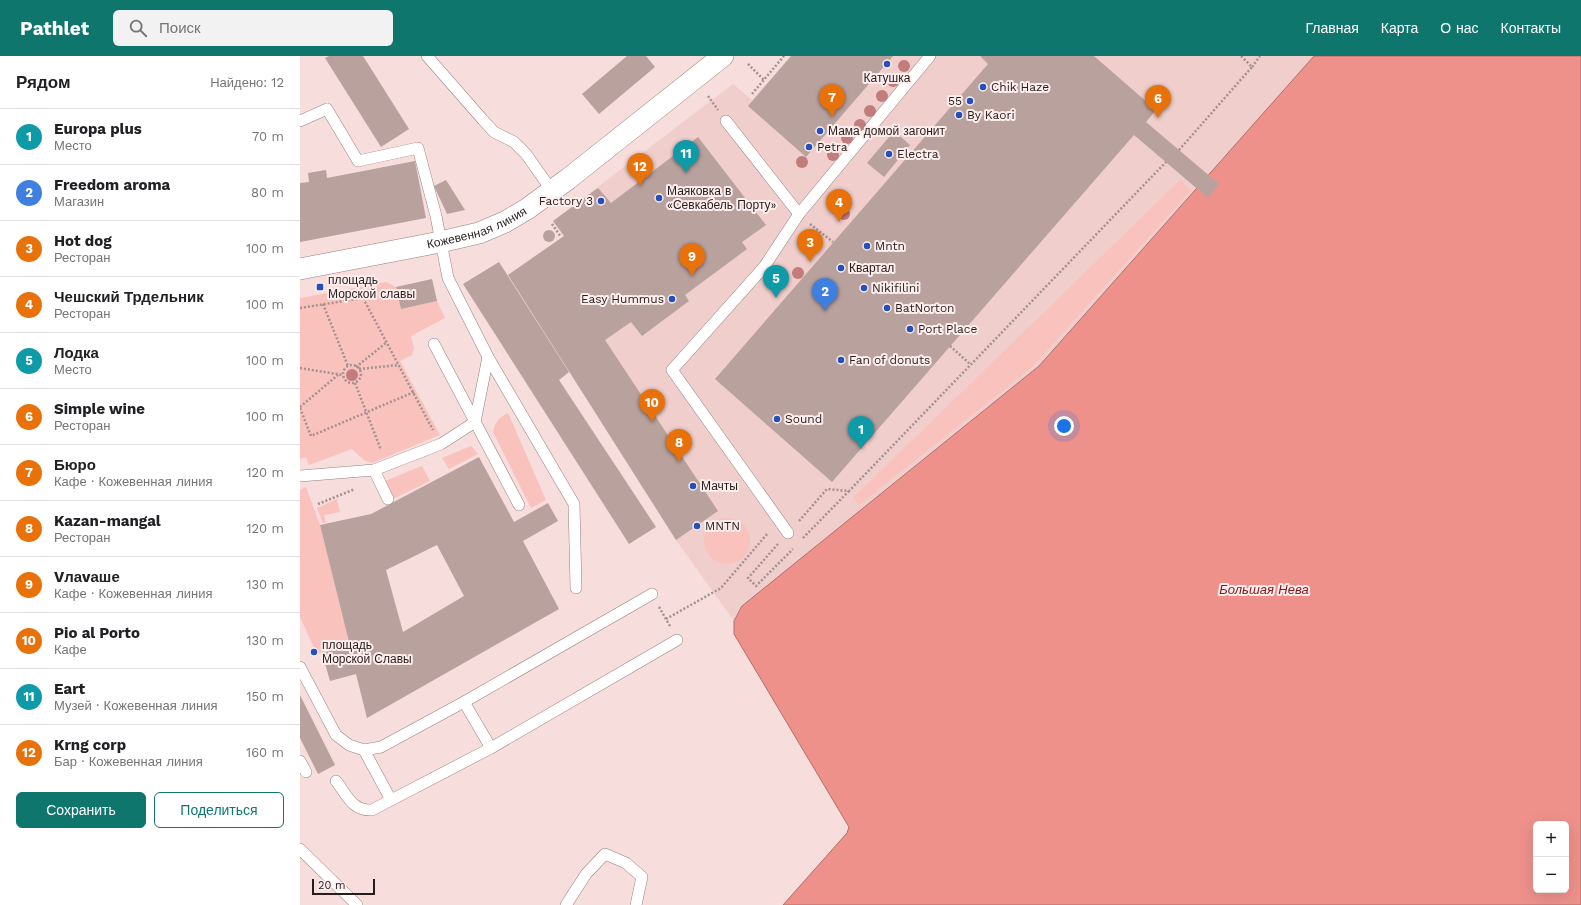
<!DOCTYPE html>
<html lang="ru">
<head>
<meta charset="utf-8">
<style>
	body { margin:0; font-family:"Work Sans",sans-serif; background:#f2f2f2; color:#202124 }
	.controls { position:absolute; right:12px; bottom:12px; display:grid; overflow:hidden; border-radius:6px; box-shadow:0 4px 16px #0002 }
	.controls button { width:36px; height:36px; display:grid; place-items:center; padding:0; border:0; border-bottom:1px solid #e0e0e0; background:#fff; color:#202124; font:20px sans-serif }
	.scale { position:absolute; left:12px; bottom:10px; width:63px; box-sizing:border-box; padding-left:4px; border:2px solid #261d1d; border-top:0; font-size:11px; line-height:14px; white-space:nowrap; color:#261d1d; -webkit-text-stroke:3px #fdedec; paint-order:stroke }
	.you { position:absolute; left:764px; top:370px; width:14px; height:14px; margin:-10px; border:3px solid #fff; border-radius:50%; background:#1a73e8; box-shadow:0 0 0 6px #1a73e833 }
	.badge { display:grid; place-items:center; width:26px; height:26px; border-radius:50%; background:#0f766e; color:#fff; font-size:13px; font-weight:700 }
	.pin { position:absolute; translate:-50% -33px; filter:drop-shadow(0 1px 2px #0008) }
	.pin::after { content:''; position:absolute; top:21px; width:14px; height:12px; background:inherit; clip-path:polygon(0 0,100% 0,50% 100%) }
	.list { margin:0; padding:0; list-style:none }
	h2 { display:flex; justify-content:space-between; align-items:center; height:52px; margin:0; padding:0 16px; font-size:17px }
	h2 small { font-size:13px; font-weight:400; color:#757577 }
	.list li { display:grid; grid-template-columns:26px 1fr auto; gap:12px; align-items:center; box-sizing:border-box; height:56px; padding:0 16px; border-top:1px solid #e0e0e0 }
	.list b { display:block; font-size:15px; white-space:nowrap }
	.list p { margin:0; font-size:13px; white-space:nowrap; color:#757577 }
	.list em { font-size:13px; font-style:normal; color:#757577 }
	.actions { display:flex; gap:8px; padding:12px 16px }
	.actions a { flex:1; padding:9px 0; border:1px solid #0f766e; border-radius:6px; text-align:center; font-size:14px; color:#0f766e }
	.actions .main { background:#0f766e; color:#fff }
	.icon { flex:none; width:22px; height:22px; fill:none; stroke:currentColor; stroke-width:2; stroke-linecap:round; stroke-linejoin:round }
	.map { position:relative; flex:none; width:1281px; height:849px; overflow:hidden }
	header { display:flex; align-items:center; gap:24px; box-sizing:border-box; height:56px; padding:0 20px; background:#0f766e; color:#fff }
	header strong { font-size:19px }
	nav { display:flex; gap:22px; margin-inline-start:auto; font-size:14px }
	.search { width:280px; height:36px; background:#f2f2f2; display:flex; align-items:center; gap:10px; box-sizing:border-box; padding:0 14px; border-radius:6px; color:#757577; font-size:15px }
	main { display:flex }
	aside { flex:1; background:#fff }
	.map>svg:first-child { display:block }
</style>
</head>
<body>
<header>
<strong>Pathlet</strong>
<div class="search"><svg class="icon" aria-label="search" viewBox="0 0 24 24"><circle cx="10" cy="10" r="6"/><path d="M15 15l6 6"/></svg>Поиск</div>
<nav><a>Главная</a><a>Карта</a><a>О нас</a><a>Контакты</a></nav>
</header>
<main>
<aside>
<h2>Рядом<small>Найдено: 12</small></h2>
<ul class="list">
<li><span class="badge" style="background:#0f9aa8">1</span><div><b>Europa plus</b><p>Место</p></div><em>70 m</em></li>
<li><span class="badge" style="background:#3f7fe0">2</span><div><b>Freedom aroma</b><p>Магазин</p></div><em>80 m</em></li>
<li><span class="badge" style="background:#e8710a">3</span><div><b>Hot dog</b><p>Ресторан</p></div><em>100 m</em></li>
<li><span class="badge" style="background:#e8710a">4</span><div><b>Чешский Трдельник</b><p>Ресторан</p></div><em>100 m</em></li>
<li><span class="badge" style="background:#0f9aa8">5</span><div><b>Лодка</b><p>Место</p></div><em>100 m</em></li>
<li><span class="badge" style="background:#e8710a">6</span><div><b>Simple wine</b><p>Ресторан</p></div><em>100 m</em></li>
<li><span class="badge" style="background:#e8710a">7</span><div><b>Бюро</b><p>Кафе · Кожевенная линия</p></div><em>120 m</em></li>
<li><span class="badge" style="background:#e8710a">8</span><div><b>Kazan-mangal</b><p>Ресторан</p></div><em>120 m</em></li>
<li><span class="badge" style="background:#e8710a">9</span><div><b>Vлаvаше</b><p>Кафе · Кожевенная линия</p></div><em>130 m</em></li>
<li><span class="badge" style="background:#e8710a">10</span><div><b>Pio al Porto</b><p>Кафе</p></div><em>130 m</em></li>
<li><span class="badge" style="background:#0f9aa8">11</span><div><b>Eart</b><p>Музей · Кожевенная линия</p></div><em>150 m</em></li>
<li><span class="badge" style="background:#e8710a">12</span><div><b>Krng corp</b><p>Бар · Кожевенная линия</p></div><em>160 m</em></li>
</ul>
<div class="actions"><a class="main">Сохранить</a><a>Поделиться</a></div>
</aside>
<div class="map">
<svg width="1281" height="849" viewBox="0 0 1281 849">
	<rect width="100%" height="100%" fill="#f7dddb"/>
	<path fill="#f0cecb" d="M491,0H1014L739,310L442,550L434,565L376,484L208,219L264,180L253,165L433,28L452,44Z"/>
	<g fill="#f9c2bd">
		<path d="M880,124L891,134L732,311L559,449L553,442Z"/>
		<path d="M86,226L96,231L101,253L137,245L145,262L111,280L114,292L112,299L100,305L140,379L72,407L64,404L52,393L9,409L6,401L0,403V242Z"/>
		<path d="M208,357L246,444L231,452L193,376C195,366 199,362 208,357Z"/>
		<path d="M171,390L178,398L149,413L142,402Z"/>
		<path d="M122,410L130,425L93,443L85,425Z"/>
		<path d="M6,431L20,469L50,590L17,598L0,561V434Z"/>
		<path d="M37,443L40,456L24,459L26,467H23L17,452Z"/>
		<circle cx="427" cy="485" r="23"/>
	</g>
	<path fill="#ee918b" stroke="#b26e6a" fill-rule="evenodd" d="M1014,0H1281V849H483L547,777L549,771L434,578V565L442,550L739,310ZM1236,768H1266V834H1236Z"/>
	<g fill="#b9a19e" fill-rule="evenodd">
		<path d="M29,0H63L109,73L81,91L25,2Z"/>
		<path d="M327,0H346L355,11L299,58L282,38Z"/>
		<path d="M491,0H593L506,101L448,50Z"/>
		<path d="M680,0H794L856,54L846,66L919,128L908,142L834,79L532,426L415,323L688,8Z"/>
		<path d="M594,75L610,89L584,121L567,107Z"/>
		<path d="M398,81L466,169L442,186L447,193L385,239L389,245L342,280L331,266L305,284L418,455L376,484L208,219L264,180L253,165L298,132L311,147Z"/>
		<path d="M115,105L126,162L0,186V127L9,126L8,117L26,114L27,122Z"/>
		<path d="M146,124L165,154L147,158L134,130Z"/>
		<circle cx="249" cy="180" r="6"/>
		<path d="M199,206L269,316L259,324L356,471L329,488L163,228Z"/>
		<path d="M132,223L137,245L101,253L96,231Z"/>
		<path d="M179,401L214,466L248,447L258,465L223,485L259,553L67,662L56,618L30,625L22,597L50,590L20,469L71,458ZM137,489L164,540L103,576L86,514Z"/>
		<path d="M0,639L35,709L18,718L0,682Z"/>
	</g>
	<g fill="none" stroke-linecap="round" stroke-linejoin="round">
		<g stroke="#98817f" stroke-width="12">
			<g id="lane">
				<path d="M127,0L183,64L194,76L214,86L226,98L252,135"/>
				<path d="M0,65L27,53L58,105L118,92L136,160L148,222L188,301L274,448L276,532"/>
				<path d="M426,65L499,158L630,0"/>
				<path d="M134,288L219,449"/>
				<path d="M74,414L88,443"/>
				<path d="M0,420L74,414L141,388L175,366L188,301"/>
				<path d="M488,477L372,314L464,211L499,158"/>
				<path d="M0,611L36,679L49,689L64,694L81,691L164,646L352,538"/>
				<path d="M164,646L191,692"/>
				<path d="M64,694L91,744"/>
				<path d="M0,705L6,716"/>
				<path d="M36,725C47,739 52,755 72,754L191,692L377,584"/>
				<path d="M0,793L57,849"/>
				<path d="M266,849L286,818L305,798L326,807L342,821L336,849"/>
			</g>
		</g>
		<g stroke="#98817f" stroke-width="22">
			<g id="street">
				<path id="s1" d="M0,213L140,186L179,177L205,166L227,153L268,123L423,0"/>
			</g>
		</g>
		<g stroke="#a49190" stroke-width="2.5" stroke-dasharray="2 2" stroke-linecap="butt">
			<path d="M448,8L464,24"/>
			<path d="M952,11L960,0"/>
			<path d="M452,38L484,0"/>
			<path d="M408,40L418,54"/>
			<path d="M879,94L952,11L941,0"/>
			<path d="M252,168L261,181"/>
			<path d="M510,168L533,186"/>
			<path d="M23,248L48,310"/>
			<path d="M0,252L63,242L133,374"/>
			<path d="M650,290L670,308"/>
			<circle cx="52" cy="318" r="9"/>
			<path d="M56,311L87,286"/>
			<path d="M0,312L43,319"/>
			<path d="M59,313L99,309"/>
			<path d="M55,327L81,394"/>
			<path d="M0,351L39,318"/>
			<path d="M0,352L11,380L114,336"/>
			<path d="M18,448L55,433"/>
			<path d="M499,465L527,433L549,435L866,106"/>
			<path d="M503,482L549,435"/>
			<path d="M478,488L448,522L456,530L493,493"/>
			<path d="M359,551L370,570"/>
			<path d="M366,563L421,532L468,477"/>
		</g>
		<use href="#lane" stroke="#fff" stroke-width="11"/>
		<use href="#street" stroke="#fff" stroke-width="21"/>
	</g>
	<g fill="#c27c7b">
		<circle cx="604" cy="10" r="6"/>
		<circle cx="593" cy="25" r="6"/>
		<circle cx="582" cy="40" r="6"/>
		<circle cx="570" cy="55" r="6"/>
		<circle cx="560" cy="69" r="6"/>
		<circle cx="547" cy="82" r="6"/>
		<circle cx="533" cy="99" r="6"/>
		<circle cx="502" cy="106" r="6"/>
		<circle cx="544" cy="158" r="6"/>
		<circle cx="498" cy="217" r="6"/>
		<circle cx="52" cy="319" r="6"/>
	</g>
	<g fill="#2350be" stroke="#fdedec" stroke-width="1.5">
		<circle cx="587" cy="8" r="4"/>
		<circle cx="683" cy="31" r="4"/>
		<circle cx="670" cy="45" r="4"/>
		<circle cx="659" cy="59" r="4"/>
		<circle cx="520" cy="75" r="4"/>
		<circle cx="509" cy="91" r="4"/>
		<circle cx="589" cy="98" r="4"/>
		<circle cx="359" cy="142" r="4"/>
		<circle cx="301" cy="145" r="4"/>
		<circle cx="567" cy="190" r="4"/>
		<circle cx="541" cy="212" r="4"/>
		<rect x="16" y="227" width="8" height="8" rx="2"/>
		<circle cx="564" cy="232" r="4"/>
		<circle cx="372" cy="243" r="4"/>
		<circle cx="587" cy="252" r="4"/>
		<circle cx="610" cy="273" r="4"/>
		<circle cx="541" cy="304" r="4"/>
		<circle cx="477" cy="363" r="4"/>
		<circle cx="393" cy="430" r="4"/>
		<circle cx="397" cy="470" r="4"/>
		<circle cx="14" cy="596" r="4"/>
	</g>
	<g text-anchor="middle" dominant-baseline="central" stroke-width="4" stroke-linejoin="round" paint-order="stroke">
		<g font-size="12" fill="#261d1d" stroke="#fdedec" text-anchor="start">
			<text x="587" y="22" text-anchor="middle">Катушка</text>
			<text x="691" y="31">Chik Haze</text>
			<text x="662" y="45" text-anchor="end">55</text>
			<text x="667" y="59">By Kaori</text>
			<text x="528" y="75">Мама домой загонит</text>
			<text x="517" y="91">Petra</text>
			<text x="597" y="98">Electra</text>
			<text x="367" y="135">Маяковка в<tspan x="367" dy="14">«Севкабель Порту»</tspan></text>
			<text x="293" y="145" text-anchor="end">Factory 3</text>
			<text x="575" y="190">Mntn</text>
			<text x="549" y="212">Квартал</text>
			<text x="28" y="224">площадь<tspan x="28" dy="14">Морской славы</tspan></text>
			<text x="572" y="232">Nikifilini</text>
			<text x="364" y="243" text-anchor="end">Easy Hummus</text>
			<text x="595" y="252">BatNorton</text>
			<text x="618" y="273">Port Place</text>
			<text x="549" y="304">Fan of donuts</text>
			<text x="485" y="363">Sound</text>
			<text x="401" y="430">Мачты</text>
			<text x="405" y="470">MNTN</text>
			<text x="22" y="589">площадь<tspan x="22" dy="14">Морской Славы</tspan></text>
		</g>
		<g font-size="12" fill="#261d1d" stroke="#fdedec">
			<text stroke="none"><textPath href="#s1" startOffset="182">Кожевенная линия</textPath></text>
		</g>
		<g font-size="13" font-style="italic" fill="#84171d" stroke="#fdedec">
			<text x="964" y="533">Большая Нева</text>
		</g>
	</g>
</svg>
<div class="controls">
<button>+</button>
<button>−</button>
</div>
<div class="scale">20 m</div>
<div class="you"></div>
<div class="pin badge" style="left:561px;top:393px;background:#0f9aa8">1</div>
<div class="pin badge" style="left:525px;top:255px;background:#3f7fe0">2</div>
<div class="pin badge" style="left:510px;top:206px;background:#e8710a">3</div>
<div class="pin badge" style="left:539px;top:166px;background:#e8710a">4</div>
<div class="pin badge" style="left:476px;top:242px;background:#0f9aa8">5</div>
<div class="pin badge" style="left:858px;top:62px;background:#e8710a">6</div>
<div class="pin badge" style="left:532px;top:61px;background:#e8710a">7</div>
<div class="pin badge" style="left:379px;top:406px;background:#e8710a">8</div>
<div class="pin badge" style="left:392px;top:220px;background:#e8710a">9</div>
<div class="pin badge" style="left:352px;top:366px;background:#e8710a">10</div>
<div class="pin badge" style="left:386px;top:117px;background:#0f9aa8">11</div>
<div class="pin badge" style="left:340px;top:130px;background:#e8710a">12</div>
</div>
</main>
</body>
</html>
